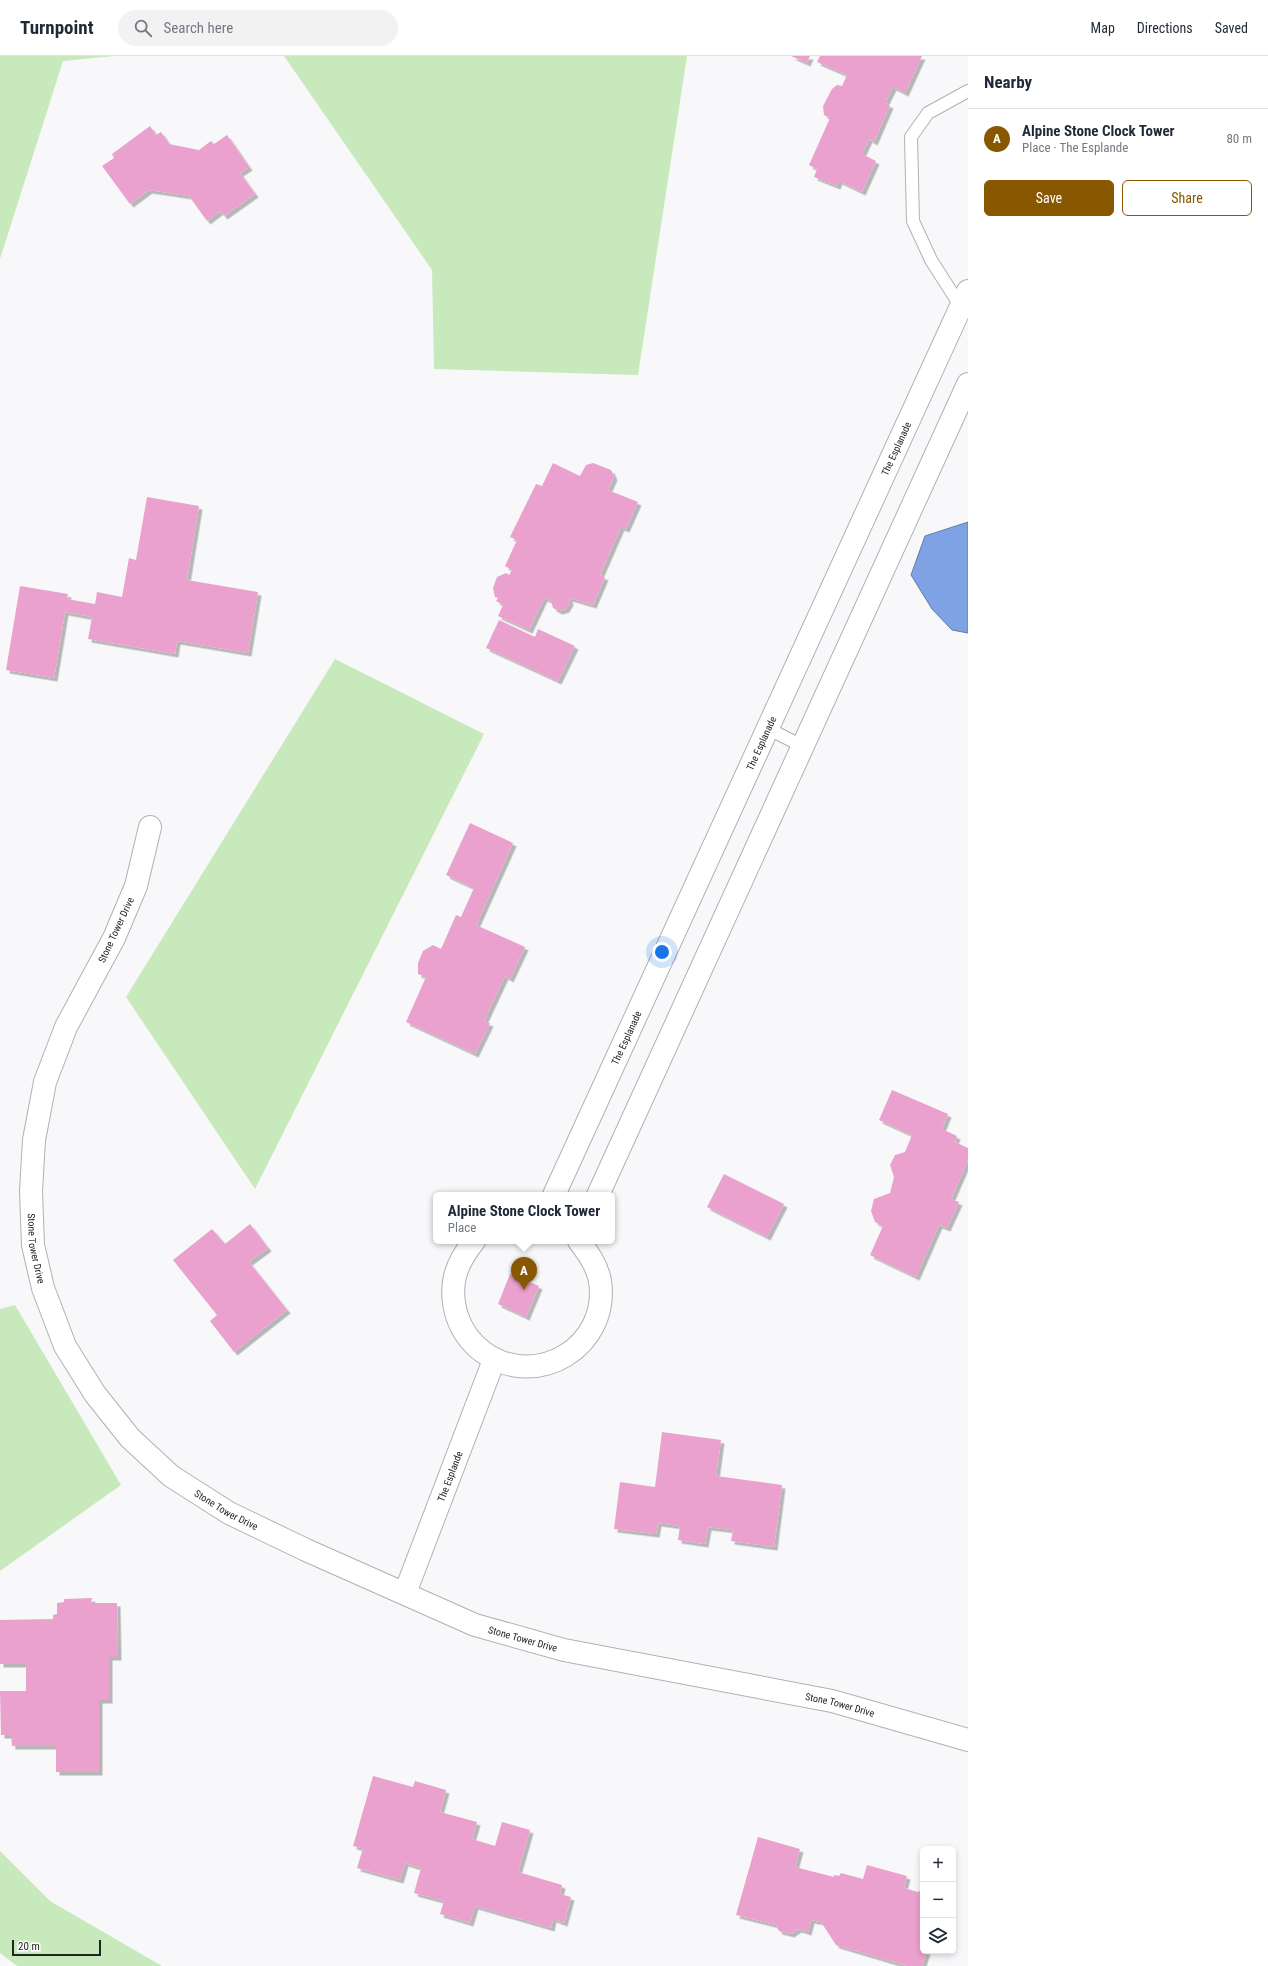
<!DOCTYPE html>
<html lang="en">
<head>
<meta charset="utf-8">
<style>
	body { margin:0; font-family:"Roboto Condensed",sans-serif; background:#f2f2f3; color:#1f2937 }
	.controls { position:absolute; right:12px; bottom:12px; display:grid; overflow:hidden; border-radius:6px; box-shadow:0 2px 6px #0003 }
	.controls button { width:36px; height:36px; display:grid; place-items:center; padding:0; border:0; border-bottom:1px solid #e0e1e3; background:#fff; color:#1f2937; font:20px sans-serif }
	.scale { position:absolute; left:12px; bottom:10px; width:89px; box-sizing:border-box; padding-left:4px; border:2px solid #232424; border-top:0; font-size:11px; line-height:14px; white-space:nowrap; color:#232424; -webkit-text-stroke:3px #fff; paint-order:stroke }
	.you { position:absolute; left:662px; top:896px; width:14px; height:14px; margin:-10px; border:3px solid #fff; border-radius:50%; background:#1a73e8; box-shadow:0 0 0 6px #1a73e833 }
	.badge { display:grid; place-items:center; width:26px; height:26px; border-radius:50%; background:#895700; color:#fff; font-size:13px; font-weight:700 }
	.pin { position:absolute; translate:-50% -33px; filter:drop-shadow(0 1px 2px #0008) }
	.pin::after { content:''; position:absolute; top:21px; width:14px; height:12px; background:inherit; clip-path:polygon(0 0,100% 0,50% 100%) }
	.popup { position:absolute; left:433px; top:1136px; width:182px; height:52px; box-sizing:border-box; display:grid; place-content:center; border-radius:6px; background:#fff; filter:drop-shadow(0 1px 3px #0005); font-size:13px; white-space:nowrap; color:#747a83 }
	.popup b { font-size:15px; color:#1f2937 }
	.popup::after { content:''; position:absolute; left:50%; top:100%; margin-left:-8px; border:8px solid transparent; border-top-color:#fff }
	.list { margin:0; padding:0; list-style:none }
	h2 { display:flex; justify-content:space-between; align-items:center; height:52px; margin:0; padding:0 16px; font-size:17px }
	h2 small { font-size:13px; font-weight:400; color:#747a83 }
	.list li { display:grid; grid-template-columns:26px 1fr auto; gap:12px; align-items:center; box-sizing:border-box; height:60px; padding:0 16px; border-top:1px solid #e0e1e3 }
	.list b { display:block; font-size:15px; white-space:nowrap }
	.list p { margin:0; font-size:13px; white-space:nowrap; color:#747a83 }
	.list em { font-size:13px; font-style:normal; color:#747a83 }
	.actions { display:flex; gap:8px; padding:12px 16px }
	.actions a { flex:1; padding:9px 0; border:1px solid #895700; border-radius:6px; text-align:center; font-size:14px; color:#895700 }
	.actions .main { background:#895700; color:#fff }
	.icon { flex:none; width:22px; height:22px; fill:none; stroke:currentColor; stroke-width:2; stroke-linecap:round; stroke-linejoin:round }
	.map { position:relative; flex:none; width:968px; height:1910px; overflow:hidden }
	header { display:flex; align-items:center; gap:24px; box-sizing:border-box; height:56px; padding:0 20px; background:#fff; border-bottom:1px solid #e0e1e3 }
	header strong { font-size:19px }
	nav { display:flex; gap:22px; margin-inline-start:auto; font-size:14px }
	.search { width:280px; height:36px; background:#f2f2f3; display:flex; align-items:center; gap:10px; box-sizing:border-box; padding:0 14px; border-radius:22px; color:#747a83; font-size:15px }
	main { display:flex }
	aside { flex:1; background:#fff }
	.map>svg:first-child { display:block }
</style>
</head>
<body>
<header>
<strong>Turnpoint</strong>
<div class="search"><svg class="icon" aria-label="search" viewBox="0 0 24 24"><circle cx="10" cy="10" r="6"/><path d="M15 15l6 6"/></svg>Search here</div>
<nav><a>Map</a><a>Directions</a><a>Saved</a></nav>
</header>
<main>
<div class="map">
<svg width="968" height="1910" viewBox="0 0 968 1910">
	<defs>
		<filter id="shadow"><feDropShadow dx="3.5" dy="3.5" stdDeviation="0" flood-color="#0004"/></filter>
	</defs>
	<rect width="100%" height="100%" fill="#f8f8fa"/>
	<g fill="#c7e9bc">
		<path d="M0,0H114L63,5L0,203Z"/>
		<path d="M284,0H687L638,319L434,313L432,214Z"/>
		<path d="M335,603L484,678L255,1133L126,941Z"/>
		<path d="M15,1249L121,1429L0,1515V1253Z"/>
		<path d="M0,1795L50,1845L162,1910H17L0,1897Z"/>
	</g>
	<path fill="#7ea2e3" stroke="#637caa" d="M968,466V577L952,574L932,553L911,519L925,480Z"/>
	<g fill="#eba1cd" filter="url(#shadow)">
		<path d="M791,0H810L807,7Z"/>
		<path d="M820,0H922L905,37L893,31L885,47L890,49L874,86L869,83L862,98L876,105L862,136L839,125L837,130L814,121L817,113L809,109L830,62L824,59L823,50L832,33L837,29L842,30L847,19L817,6Z"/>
		<path d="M150,70L156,79L161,76L169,88L199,94L211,85L214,88L227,79L249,111L240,117L255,138L224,160L220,155L207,165L189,140L149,134L130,148L102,110L114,102L112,98Z"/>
		<path d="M553,407L580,420L586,409L593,407L611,414L614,421L608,434L638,446L626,473L621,471L600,519L605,521L593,549L569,542L570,546L566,553L559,555L553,552L551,545L544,542L529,574L498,560L503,549L496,545L498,542L495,541L493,532L497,521L506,517L509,519L512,514L505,510L517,484L510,481L536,428L542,430Z"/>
		<path d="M147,441L199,450L187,524L258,536L248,597L177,585L175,598L88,583L92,561L65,556L54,622L6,614L20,530L68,538L67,543L95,548L97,536L122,541L129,502L136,504Z"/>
		<path d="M499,564L535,581L538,573L575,590L558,625L486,592Z"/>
		<path d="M470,767L513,787L476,869L525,891L510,923L505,920L484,965L490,967L475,998L406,966L426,921L418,918V907L423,895L433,889L441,893L456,859L461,861L474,832L446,819Z"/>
		<path d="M892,1034L948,1058L942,1073L957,1080L955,1086L968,1092V1104L951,1143L959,1146L947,1172L939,1169L916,1221L870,1199L883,1170L875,1166L871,1155L874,1143L890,1137L894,1121L890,1109L895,1099L905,1096L912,1079L879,1064Z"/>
		<path d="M724,1118L784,1148L767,1181L707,1151Z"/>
		<path d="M250,1168L268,1192L249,1206L287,1254L234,1296L210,1265L217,1259L173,1204L212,1173L225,1188Z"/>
		<path d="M510,1218L539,1230L526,1261L498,1248Z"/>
		<path d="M662,1376L721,1384L716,1420L782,1429L774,1491L731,1485L733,1474L708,1471L705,1488L678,1484L680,1470L658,1467L656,1478L614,1473L620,1426L655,1431Z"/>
		<path d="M92,1542L91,1547H117L118,1601H109V1644H99V1716H56V1690H12L11,1679H1L0,1635H26V1608H0V1564L53,1563V1559L57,1558V1547L64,1546V1543Z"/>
		<path d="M373,1720L413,1731L415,1725L446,1734L440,1756L477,1766L472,1783L495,1790L502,1766L530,1774L518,1816L562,1829L560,1838L571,1841L564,1867L553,1863L551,1872L475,1850L470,1867L440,1858L444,1845L414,1837L421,1812L405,1807L400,1824L357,1812L363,1792L353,1790Z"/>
		<path d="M758,1781L800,1793L795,1811L834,1821V1819L839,1820L841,1817L863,1823L867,1809L907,1820L904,1832L918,1836L923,1833V1895H927L922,1910H907L836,1889L821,1866L811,1864L808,1876L798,1873L791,1878L779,1875L776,1869L736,1859Z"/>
	</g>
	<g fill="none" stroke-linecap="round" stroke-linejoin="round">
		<g stroke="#b0b1b2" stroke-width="14">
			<g id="lane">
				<path d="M961,251L931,204L913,165L911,81L928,57L968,35"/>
				<path d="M767,672L802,690"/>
			</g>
		</g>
		<g stroke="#b0b1b2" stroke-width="24">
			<g id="street">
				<path id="s1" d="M150,771L136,830L114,882L66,971L45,1026L34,1084L31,1135L33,1189L43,1232L65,1290L95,1338L130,1382L171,1420L229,1457L306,1494L475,1569L564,1594L832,1645L968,1684"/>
				<path id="s2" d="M554,1139L968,235"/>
				<path d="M598,1139L968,328"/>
				<path d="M474,1185C455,1209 448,1230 457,1260C462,1275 471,1287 483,1296C537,1335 610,1290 600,1225C597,1209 588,1197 579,1185"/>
				<path id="s3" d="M405,1537L494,1304"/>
			</g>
		</g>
		<use href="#lane" stroke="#fff" stroke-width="12"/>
		<use href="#street" stroke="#fff" stroke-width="22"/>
	</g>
	<g text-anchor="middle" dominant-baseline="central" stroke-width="3" stroke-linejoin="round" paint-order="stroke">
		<g font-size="10" fill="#232424" stroke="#fff">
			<text stroke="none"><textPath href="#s2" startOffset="821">The Esplanade</textPath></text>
			<text stroke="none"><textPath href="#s2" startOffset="497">The Esplanade</textPath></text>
			<text transform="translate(116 874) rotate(-65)">Stone Tower Drive</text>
			<text stroke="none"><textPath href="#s2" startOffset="173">The Esplanade</textPath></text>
			<text stroke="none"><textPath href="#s1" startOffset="445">Stone Tower Drive</textPath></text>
			<text stroke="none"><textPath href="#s3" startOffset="125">The Esplande</textPath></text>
			<text stroke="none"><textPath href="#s1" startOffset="781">Stone Tower Drive</textPath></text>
			<text stroke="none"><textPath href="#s1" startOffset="1105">Stone Tower Drive</textPath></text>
			<text stroke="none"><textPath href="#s1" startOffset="1429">Stone Tower Drive</textPath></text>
		</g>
	</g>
</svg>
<div class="controls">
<button>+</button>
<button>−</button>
<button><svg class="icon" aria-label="layers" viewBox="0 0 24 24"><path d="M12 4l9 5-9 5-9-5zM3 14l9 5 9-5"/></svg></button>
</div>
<div class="scale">20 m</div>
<div class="you"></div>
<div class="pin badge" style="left:524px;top:1234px">A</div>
<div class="popup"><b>Alpine Stone Clock Tower</b>Place</div>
</div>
<aside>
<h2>Nearby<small></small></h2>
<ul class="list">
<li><span class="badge">A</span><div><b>Alpine Stone Clock Tower</b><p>Place · The Esplande</p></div><em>80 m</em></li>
</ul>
<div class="actions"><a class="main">Save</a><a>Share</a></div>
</aside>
</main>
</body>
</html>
